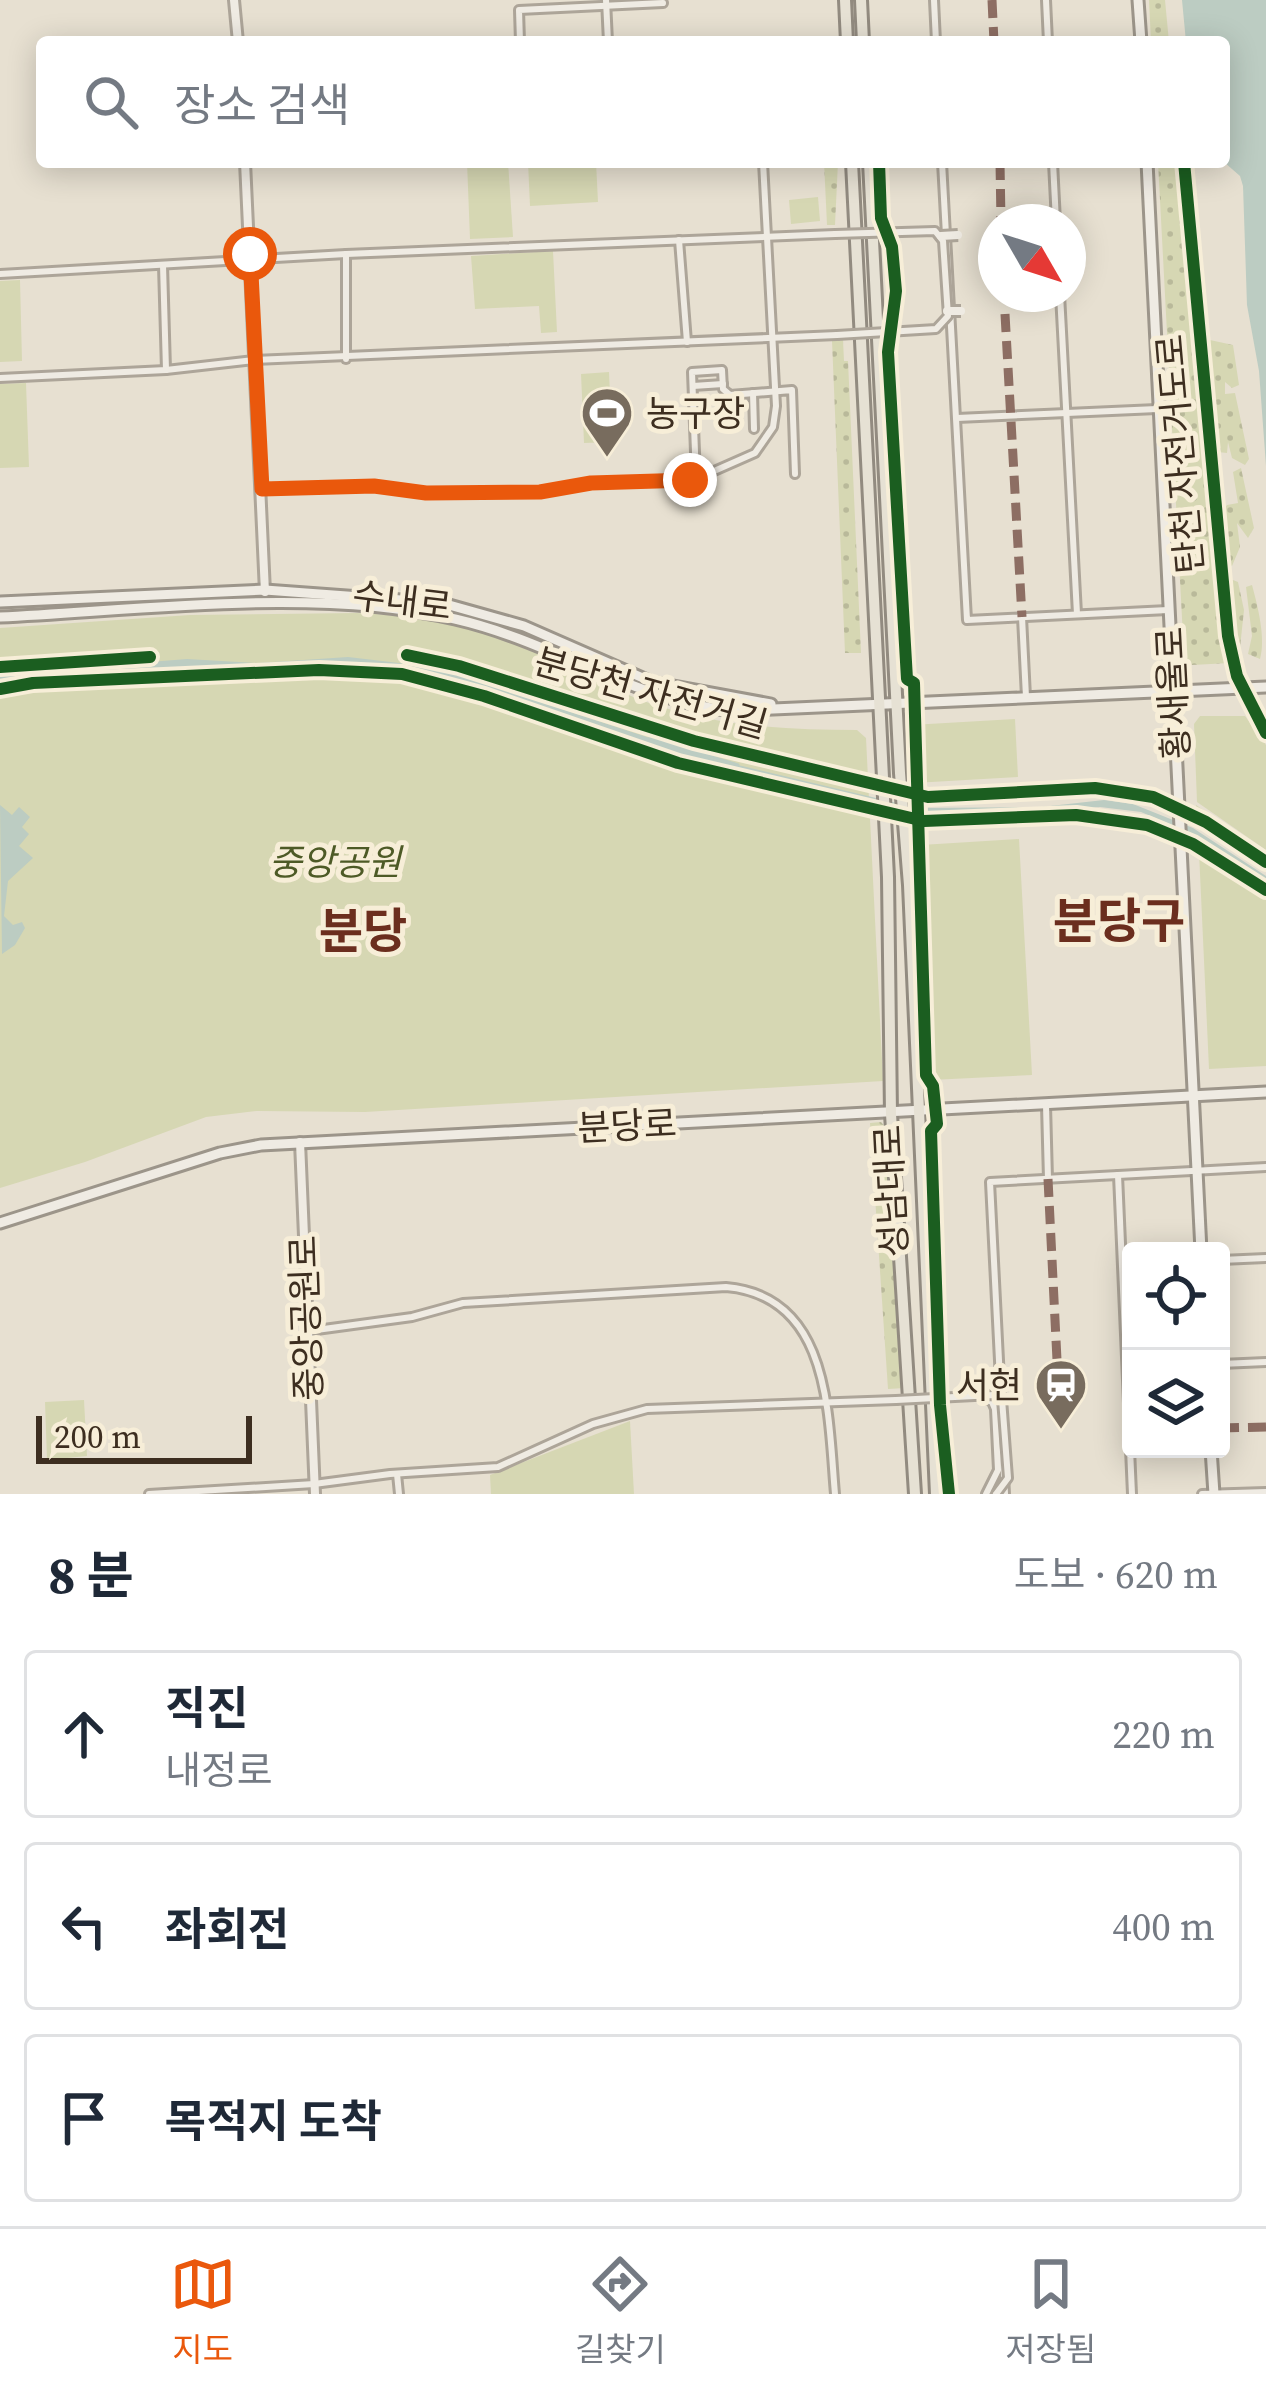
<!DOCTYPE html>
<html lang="ko">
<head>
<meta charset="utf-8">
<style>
	body { margin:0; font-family:"Source Serif 4","Noto Sans KR",serif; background:#f2f2f3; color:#1f2937 }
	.controls { position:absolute; right:36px; bottom:36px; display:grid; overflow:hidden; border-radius:12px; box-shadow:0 6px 30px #0003 }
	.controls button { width:108px; height:108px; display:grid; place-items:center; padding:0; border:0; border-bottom:3px solid #e0e1e3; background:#fff; color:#1f2937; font:60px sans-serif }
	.compass { position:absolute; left:978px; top:204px; width:108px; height:108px; border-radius:50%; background:#fff; box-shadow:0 6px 30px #0003; rotate:129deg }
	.scale { position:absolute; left:36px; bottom:30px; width:216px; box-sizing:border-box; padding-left:12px; border:6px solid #3d2e20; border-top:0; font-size:33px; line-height:42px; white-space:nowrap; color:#3d2e20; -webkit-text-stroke:9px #f7eed8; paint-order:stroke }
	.stop { position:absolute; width:36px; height:36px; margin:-27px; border:9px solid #ea580c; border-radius:50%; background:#fff }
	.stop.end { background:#ea580c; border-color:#fff; box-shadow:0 3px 12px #0008 }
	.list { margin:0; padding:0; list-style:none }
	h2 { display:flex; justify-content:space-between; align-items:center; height:156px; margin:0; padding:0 48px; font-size:51px }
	h2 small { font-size:39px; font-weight:400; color:#747a83 }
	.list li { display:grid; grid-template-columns:78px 1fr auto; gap:36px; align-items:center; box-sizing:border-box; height:168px; margin:0 24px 24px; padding:0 24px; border:3px solid #e0e1e3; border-radius:12px }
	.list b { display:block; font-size:45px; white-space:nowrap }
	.list p { margin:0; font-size:39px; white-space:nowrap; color:#747a83 }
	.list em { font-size:39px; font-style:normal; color:#747a83 }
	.icon { flex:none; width:66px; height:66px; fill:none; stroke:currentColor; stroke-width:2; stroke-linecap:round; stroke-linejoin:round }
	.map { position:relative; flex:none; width:1266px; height:1494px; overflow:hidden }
	.search { position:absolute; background:#fff; box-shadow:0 6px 30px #0003; left:36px; right:36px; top:36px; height:132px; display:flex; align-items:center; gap:30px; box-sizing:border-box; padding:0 42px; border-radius:12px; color:#747a83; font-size:45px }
	.sheet { height:732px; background:#fff }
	nav { display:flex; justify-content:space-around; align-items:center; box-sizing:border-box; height:168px; border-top:3px solid #e0e1e3; background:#fff; font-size:33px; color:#747a83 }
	nav a { display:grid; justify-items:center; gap:6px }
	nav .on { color:#ea580c }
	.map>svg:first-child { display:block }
</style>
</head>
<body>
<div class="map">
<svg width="1266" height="1494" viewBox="0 0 1266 1494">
	<defs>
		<pattern id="grass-dots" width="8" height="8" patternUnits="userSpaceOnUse" patternTransform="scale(3)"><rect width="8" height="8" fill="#d6d7b3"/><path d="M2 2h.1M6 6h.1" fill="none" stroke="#b9b99a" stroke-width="1.8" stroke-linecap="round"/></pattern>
	</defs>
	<rect width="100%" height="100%" fill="#e7e0d1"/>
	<g fill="url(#grass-dots)">
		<path d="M1149,0H1165L1169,42H1151Z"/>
		<path d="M824,162H838L835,225H827Z"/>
		<path d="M1158,162H1180L1224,639L1230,663L1192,665L1184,656Z"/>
		<path d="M843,340L844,361H848L861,653H845L832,341Z"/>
		<path d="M1210,340L1233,345L1239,385L1232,388L1225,382V394L1235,393L1249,459L1245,465L1232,458L1228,442L1227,453L1218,452L1204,354L1210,348Z"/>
		<path d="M1241,468L1254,528L1248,538L1237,523L1240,547L1232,566L1225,561L1220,515L1227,505L1238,503L1233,472Z"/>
		<path d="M1233,580L1238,582L1244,610L1239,657L1232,642L1225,588Z"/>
		<path d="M1252,585C1258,607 1266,639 1260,659L1248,654L1252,636L1246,587Z"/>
		<path d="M1196,805L1266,853V865L1196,818Z"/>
		<path d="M1199,835L1266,877V893L1200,849Z"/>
		<path d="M881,1122L888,1130L905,1388L888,1389L870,1123Z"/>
	</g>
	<g fill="#d6d7b3">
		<path d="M467,162H508L513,237L470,239Z"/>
		<path d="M528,162H596L598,202L530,206Z"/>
		<path d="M818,197L820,221L791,224L789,200Z"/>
		<path d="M553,251L557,332L541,333L539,306L475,309L471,256Z"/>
		<path d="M20,280L22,361L0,362V281Z"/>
		<path d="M609,372L612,442L584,443L581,374Z"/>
		<path d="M26,383L29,467L0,468V384Z"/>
		<path d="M357,613C413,615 477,626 529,648C575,668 617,694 665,708C728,727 792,730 857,730L866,738L883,1081L365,1112L257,1111L206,1117L85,1162L0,1188V628L190,615Z"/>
		<path d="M1200,716H1245L1266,745V850L1197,802L1194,724Z"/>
		<path d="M1015,719L1018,777L914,783L911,725Z"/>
		<path d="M1019,839L1032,1075L931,1080C918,1058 924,1016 931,991L921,845Z"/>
		<path d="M1199,852L1266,895V1066L1209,1069Z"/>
		<path d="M84,1400L87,1456L47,1460L45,1402Z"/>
		<path d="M630,1421L634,1494H491L490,1475Z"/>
	</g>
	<g fill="#bcccc2">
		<path d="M1182,0H1266V466L1259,371L1247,305L1243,186L1240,176L1224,162V42H1186Z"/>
		<path d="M348,657L433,667L717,760L918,808L1041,807L1104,800L1133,804L1193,828L1266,876V883L1195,835L1141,812L1100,807L1039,813L924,815L671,755L546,709L422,671L341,664L258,670L190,668L50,676L0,683V674L187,659L258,663Z"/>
		<path d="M0,805L12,815L19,807L30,817L22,827L29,834L19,846L33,858L8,881L4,916L13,925L22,922L25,928L15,945L2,954Z"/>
	</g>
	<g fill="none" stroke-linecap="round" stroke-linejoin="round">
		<path stroke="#bcccc2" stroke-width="3" d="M650,738L738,765"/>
		<g stroke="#ada599" stroke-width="12">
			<g id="minor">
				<path d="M606,0L608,42"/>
				<path d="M934,0L936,42"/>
				<path d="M1046,0L1048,42"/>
				<path d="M520,42L519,10L663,3"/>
				<path d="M712,42H713"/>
				<path d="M942,162L967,620L1168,610"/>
				<path d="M1053,162L1056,222"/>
				<path d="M679,240L687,342"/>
				<path d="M163,265L166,370"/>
				<path d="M0,274L346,254L835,234"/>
				<path d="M1060,294L1077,614"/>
				<path d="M346,359V254"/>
				<path d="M0,378L166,370L254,360L837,335"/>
				<path d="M693,386L723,384"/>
				<path d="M753,393L754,429"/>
				<path d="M957,418L1157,409"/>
				<path d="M696,479L692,372L722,370L723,389L730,395L792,390L795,474"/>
				<path d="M262,489L374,486L426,493L540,492L591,483L696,479L755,453L773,427L776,406L763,162"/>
				<path d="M1022,617L1026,697"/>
				<path d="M1046,1105L1048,1179"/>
				<path d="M1118,1175L1132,1494"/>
				<path d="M1221,1260L1266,1258"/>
				<path d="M309,1331L412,1317L463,1303L726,1287C831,1296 828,1415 835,1494"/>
				<path d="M1221,1364L1266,1362"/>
				<path d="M980,1396L992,1402L995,1409L998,1470L986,1494"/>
				<path d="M1001,1400L990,1182L1266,1167"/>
				<path d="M1003,1455L1005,1494"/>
				<path d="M397,1474L399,1494"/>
				<path d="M149,1494L314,1484L390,1474L498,1467L593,1424L647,1409L896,1400"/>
				<path d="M1202,1494L1266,1492"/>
			</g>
		</g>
		<g stroke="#ada599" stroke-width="14">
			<g id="tertiary">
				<path d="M234,0L238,42"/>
				<path d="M245,162L265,592"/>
				<path d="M300,1142L315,1494"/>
			</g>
		</g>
		<g stroke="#9c958a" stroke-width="15">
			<g id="secondary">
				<path d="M1138,0L1141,42"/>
				<path d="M1147,162L1201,1251"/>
				<path d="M0,602L265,590L442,603L524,626L652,682L771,704"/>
				<path d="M0,617C143,610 316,587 455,619C555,642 626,698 731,711L1266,687"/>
				<path d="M0,1223L220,1153L261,1145L1266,1092"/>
				<path d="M1211,1449L1214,1494"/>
			</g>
		</g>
		<g stroke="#928b80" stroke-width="16">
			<g id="primary">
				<path d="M845,0L847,42"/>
				<path d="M861,0L863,42"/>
				<path d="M852,162L888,877L891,1114L915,1494"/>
				<path d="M869,162L900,773L909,885L936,1494"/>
			</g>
		</g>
		<use href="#minor" stroke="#efebe3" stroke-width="6"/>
		<use href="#tertiary" stroke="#efebe3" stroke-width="8"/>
		<use href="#secondary" stroke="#efebe3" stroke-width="9"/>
		<use href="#primary" stroke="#e6e1d4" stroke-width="10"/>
		<g stroke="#ada599" stroke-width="12" stroke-linecap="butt">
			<g id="minor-bridge">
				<path d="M835,234L935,231L943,241L948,316L936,329L837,335"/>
				<path d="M896,1400L994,1395L1002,1399L1008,1478L996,1494"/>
			</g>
		</g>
		<g stroke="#ada599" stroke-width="14" stroke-linecap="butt">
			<g id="tertiary-bridge">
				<path d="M941,236L958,235"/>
				<path d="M947,311H961"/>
			</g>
		</g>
		<use href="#minor-bridge" stroke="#efebe3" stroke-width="6"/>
		<use href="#tertiary-bridge" stroke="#efebe3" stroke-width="8"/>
		<g stroke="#8d6e63" stroke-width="9" stroke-dasharray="18 9" stroke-linecap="butt">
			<path d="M992,0L994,42"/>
			<path d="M1000,162L1001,222"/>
			<path d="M1005,314L1022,617"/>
			<path d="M1048,1179L1057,1360"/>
			<path d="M1221,1428L1266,1427"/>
		</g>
		<g stroke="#f7eed8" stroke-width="20">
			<g id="cycleway">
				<path d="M879,162L881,218L892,247L896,291L888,352L907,679L914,683L926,1075L933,1086L937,1124L931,1131L940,1405L949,1494"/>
				<path d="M1184,162L1228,636L1237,676L1266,733"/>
				<path d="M407,655L459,666L694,741L928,797L1095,788L1153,797L1206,822L1266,862"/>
				<path d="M0,667L150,657"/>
				<path d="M0,689L33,683L319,670L402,674L484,696L678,763L924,821L1076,815L1147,825L1193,844L1266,890"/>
			</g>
		</g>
		<use href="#cycleway" stroke="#1b5e20" stroke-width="12"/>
	</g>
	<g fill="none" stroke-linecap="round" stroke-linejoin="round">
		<path stroke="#ea580c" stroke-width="15" d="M250,254L262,489L374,486L426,493L540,492L591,483L690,480"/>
	</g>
	<defs>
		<g id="stadium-pin" transform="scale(2.7)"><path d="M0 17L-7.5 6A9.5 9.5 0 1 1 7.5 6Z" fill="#786c5e" stroke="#f7eed8"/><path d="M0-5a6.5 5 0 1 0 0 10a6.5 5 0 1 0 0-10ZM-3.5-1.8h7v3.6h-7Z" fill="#fff"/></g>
		<g id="station-pin" transform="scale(2.7)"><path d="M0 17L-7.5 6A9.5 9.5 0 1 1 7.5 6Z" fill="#786c5e" stroke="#f7eed8"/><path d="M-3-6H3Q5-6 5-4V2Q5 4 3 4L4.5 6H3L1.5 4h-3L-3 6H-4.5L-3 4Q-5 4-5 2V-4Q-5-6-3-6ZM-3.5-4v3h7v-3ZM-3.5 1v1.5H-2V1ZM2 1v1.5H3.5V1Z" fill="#fff"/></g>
	</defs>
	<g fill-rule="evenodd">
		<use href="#stadium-pin" x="607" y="413"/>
		<use href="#station-pin" x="1061" y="1385"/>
	</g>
	<g text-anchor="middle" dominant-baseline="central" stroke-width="10" stroke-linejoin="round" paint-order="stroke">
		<g font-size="36" fill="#3d2e20" stroke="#f7eed8" text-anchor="start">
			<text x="646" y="413">농구장</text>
			<text x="1022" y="1385" text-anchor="end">서현</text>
		</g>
		<g font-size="36" fill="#3d2e20" stroke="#f7eed8">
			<text transform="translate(1180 454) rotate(-95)">탄천 자전거도로</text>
			<text transform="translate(402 601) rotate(7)">수내로</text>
			<text transform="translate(651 693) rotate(16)">분당천 자전거길</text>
			<text transform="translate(1173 693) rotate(-93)">황새울로</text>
			<text transform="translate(627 1126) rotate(-3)">분당로</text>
			<text transform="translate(891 1191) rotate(-93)">성남대로</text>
			<text transform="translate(306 1318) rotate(-92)">중앙공원로</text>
		</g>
		<g font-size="36" font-style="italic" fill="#4d5a26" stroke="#f7eed8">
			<text x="335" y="862">중앙공원</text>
		</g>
		<g font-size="48" font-weight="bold" fill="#6b2e1e" stroke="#f7eed8">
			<text x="1119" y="921">분당구</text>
			<text x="363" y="931">분당</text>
		</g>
	</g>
</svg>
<div class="controls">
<button><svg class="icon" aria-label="locate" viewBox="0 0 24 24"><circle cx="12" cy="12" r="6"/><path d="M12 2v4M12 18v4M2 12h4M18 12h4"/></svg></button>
<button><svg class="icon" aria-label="layers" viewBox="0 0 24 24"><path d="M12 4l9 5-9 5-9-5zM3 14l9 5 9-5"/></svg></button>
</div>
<svg class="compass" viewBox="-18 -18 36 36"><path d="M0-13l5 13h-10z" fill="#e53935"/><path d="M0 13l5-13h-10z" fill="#747a83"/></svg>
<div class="scale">200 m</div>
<div class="stop" style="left:250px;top:254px"></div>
<div class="stop end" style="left:690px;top:480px"></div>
<div class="search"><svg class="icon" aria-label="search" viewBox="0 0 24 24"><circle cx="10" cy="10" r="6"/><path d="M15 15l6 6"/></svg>장소 검색</div>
</div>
<section class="sheet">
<h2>8 분<small>도보 · 620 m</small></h2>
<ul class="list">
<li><svg class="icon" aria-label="ahead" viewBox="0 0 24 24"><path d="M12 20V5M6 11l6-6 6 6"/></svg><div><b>직진</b><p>내정로</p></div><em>220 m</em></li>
<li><svg class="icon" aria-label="left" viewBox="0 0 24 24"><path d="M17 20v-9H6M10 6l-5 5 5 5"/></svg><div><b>좌회전</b></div><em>400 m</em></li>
<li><svg class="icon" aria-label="arrive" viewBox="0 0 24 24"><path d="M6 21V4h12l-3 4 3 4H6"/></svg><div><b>목적지 도착</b></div></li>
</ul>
</section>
<nav>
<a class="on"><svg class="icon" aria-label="map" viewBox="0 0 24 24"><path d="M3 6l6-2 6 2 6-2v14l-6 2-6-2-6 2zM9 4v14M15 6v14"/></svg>지도</a>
<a><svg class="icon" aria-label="directions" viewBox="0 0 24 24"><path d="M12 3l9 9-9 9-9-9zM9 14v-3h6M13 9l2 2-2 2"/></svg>길찾기</a>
<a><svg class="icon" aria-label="saved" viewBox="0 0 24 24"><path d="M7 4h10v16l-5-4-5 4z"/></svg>저장됨</a>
</nav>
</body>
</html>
